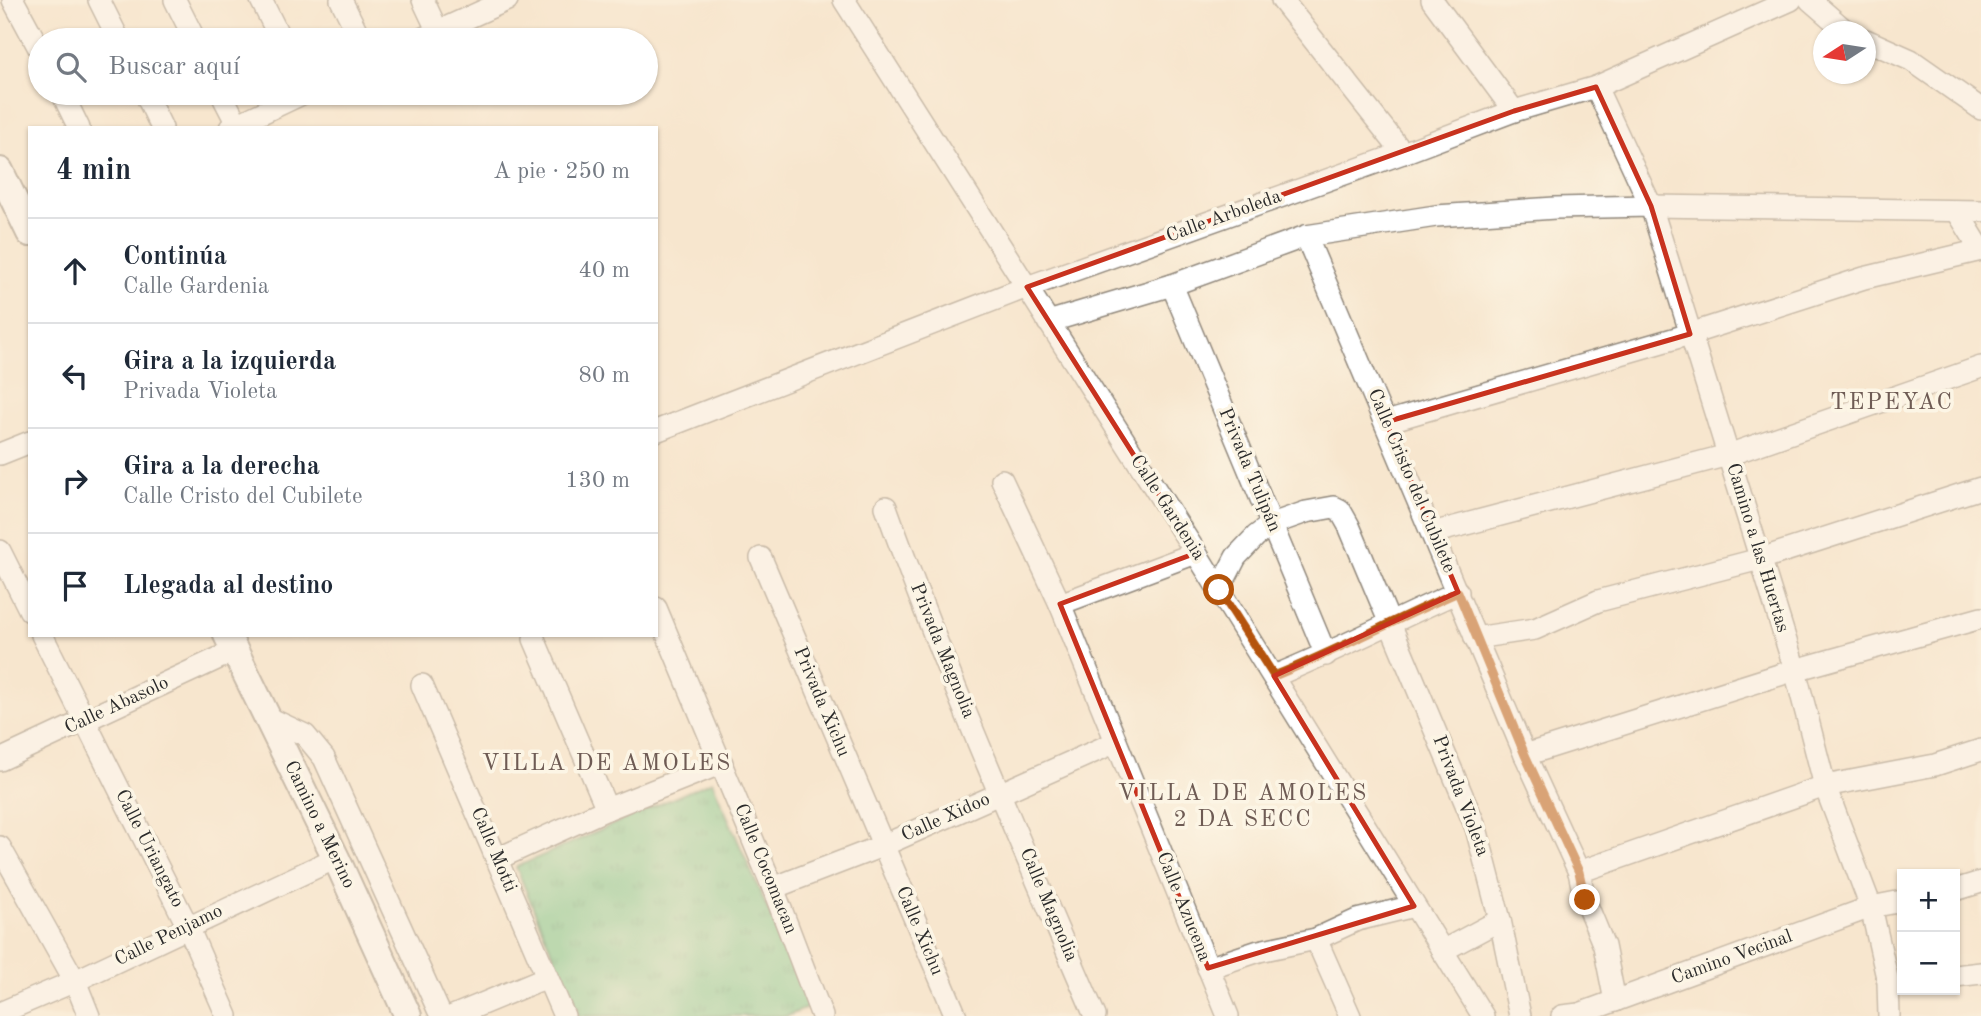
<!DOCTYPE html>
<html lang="es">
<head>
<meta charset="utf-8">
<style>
	body { margin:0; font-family:"Old Standard TT",serif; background:#f2f2f3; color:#1f2937 }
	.controls { position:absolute; right:21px; bottom:21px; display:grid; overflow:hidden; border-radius:0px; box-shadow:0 2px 5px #0004 }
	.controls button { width:63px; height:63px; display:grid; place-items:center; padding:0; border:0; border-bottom:2px solid #e0e1e3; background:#fff; color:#1f2937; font:35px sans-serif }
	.compass { position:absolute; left:1813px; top:21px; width:63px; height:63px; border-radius:50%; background:#fff; box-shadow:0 2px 5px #0004; rotate:258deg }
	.stop { position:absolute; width:21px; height:21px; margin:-16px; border:5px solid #b45309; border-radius:50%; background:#fff }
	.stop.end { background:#b45309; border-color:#fff; box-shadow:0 2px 7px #0008 }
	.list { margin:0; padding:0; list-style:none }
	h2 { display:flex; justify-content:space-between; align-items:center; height:91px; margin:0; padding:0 28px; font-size:30px }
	h2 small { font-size:23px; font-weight:400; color:#747a83 }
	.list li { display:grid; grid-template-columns:46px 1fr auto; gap:21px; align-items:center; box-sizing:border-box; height:105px; padding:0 28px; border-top:2px solid #e0e1e3 }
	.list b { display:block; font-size:26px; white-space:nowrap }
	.list p { margin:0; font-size:23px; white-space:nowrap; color:#747a83 }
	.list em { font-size:23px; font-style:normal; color:#747a83 }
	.icon { flex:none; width:38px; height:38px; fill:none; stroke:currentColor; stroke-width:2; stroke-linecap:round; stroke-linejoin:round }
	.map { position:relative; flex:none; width:1981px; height:1016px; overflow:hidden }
	.search { position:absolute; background:#fff; box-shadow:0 2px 5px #0004; left:28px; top:28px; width:630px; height:77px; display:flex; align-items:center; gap:18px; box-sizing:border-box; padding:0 24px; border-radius:38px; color:#747a83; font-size:26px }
	.panel { position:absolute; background:#fff; box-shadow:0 2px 5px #0004; left:28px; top:126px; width:630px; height:511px; border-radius:0px }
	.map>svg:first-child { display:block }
</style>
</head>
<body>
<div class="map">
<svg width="1981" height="1016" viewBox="0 0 1981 1016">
	<defs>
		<pattern id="park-tufts" width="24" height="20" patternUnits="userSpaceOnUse" patternTransform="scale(1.75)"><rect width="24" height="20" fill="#74c78a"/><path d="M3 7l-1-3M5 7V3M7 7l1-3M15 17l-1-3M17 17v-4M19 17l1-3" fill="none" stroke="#5fa271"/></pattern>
	</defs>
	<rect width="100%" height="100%" fill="#fcf5e5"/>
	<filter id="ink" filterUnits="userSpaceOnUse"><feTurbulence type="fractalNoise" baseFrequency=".0143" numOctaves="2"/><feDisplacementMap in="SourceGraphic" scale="14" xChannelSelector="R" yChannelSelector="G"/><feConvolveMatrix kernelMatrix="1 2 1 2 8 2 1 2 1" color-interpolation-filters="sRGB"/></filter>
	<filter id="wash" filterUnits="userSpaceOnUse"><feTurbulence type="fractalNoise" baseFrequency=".00686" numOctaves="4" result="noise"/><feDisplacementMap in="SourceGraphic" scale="28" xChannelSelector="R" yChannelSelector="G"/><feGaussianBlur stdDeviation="1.57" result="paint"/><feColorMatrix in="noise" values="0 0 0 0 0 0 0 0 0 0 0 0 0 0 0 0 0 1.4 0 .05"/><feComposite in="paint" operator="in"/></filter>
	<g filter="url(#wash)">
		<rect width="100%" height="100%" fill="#f7e6ce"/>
		<path fill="url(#park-tufts)" stroke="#50795a" stroke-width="2" d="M712,781L810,1007L787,1016H579L516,867Z"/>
	</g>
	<g filter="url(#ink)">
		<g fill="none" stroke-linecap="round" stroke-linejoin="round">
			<g stroke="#91887c" stroke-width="24">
				<g id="minor">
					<path d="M13,0L40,50"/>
					<path d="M99,0L119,40"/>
					<path d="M175,0L195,40"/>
					<path d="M261,0L281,40"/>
					<path d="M341,0L361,40"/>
					<path d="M423,0L438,32"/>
					<path d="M844,0L1196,553L1483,1016"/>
					<path d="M1282,0L1403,153"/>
					<path d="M1432,0L1514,111"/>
					<path d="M1810,0L1847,32"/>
					<path d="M419,40L507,0"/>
					<path d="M1866,40L1911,60L1981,109"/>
					<path d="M1596,87L1651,206L1795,670L1825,786L1871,907L1888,982L1889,1016"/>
					<path d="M62,93L79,128"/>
					<path d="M145,93L162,128"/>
					<path d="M221,93L237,124"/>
					<path d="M230,128L304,93"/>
					<path d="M1306,236L1525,755L1579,872L1585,900L1604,946L1615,1001"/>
					<path d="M1172,285L1326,655"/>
					<path d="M1048,322L1172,285L1306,236L1436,216L1555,208L1651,206L1981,211"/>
					<path d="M1386,422L1690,334L1864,278L1981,250L1957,211"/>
					<path d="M656,431L1027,287L1403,153L1514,111L1596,87L1791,0"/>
					<path d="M0,454L30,442"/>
					<path d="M1002,480L1060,604L1228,1016"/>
					<path d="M886,507C948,680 1023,848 1095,1016"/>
					<path d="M1432,533L1728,455L1981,367"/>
					<path d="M0,551L30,611"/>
					<path d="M761,558L956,1016"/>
					<path d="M1219,590L1236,557L1256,536L1272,524L1306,512L1334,507L1340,510L1349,526L1476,828L1500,920L1520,1016"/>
					<path d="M1060,604L1196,553"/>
					<path d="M656,608L773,888L822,1016"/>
					<path d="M42,635L188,927L227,1016"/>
					<path d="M1475,638L1535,629L1598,601L1760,559L1981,488"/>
					<path d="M534,639L607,809"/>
					<path d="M1274,676C1336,651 1396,619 1458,592"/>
					<path d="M422,685L564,1016"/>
					<path d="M267,717L305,735L324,758L441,1016"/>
					<path d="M1525,755L1795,670L1981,618"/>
					<path d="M0,760L234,651"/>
					<path d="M0,847L75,981L89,1016"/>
					<path d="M497,859L607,809L722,763"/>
					<path d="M1579,872L1825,786L1935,765L1981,750"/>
					<path d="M773,888L882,846L1116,742"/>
					<path d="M1955,890L1981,882"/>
					<path d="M1316,939L1350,1016"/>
					<path d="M1442,951L1500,920"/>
					<path d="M1208,968L1259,951L1316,939L1357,920L1414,906"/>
					<path d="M1955,976L1981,973"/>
					<path d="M0,1013L75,981L336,858"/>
					<path d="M453,1016L547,977"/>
					<path d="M1562,1016L1579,1014L1871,907L1902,901"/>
				</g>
			</g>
			<g stroke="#91887c" stroke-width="30">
				<g id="tertiary">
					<path d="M0,171L30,233"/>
					<path d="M227,635L336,858L408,1016"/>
				</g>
			</g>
			<use href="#minor" stroke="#fff" stroke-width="21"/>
			<use href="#tertiary" stroke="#fff" stroke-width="26"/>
		</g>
	</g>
	<g fill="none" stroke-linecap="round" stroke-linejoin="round" filter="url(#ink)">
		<path stroke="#b45309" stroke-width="9" d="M1219,590L1274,676C1336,651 1396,619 1458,592L1525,755L1579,872L1585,900"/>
	</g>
	<path d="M0 0H1981V1016H0ZM1596,87L1651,206L1690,334L1386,422L1458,592L1274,676L1414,906L1208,968L1060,604L1196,553L1027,287L1514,111Z" fill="#f7e6ce" fill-opacity=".55" fill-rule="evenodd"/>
	<path fill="none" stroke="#c8321e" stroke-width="5" stroke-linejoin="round" d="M1596,87L1651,206L1690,334L1386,422L1458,592L1274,676L1414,906L1208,968L1060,604L1196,553L1027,287L1514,111Z"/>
	<g text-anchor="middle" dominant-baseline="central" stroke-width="7" stroke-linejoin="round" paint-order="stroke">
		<g font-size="19" fill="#2b2b2b" stroke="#fcf5e5">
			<text transform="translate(1224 217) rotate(-20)">Calle Arboleda</text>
			<text transform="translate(1249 470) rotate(67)">Privada Tulipán</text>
			<text transform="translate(1411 481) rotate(67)">Calle Cristo del Cubilete</text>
			<text transform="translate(1167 508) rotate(57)">Calle Gardenia</text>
			<text transform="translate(1757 548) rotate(73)">Camino a las Huertas</text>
			<text transform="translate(942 651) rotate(68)">Privada Magnolia</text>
			<text transform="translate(821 702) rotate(67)">Privada Xichu</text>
			<text transform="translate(117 706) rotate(-25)">Calle Abasolo</text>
			<text transform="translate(1460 796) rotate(69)">Privada Violeta</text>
			<text transform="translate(946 818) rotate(-24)">Calle Xidoo</text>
			<text transform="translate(319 825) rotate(64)">Camino a Merino</text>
			<text transform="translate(149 849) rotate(63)">Calle Uriangato</text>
			<text transform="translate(493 850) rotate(67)">Calle Motti</text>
			<text transform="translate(765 869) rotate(68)">Calle Cocomacan</text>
			<text transform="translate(1048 905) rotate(67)">Calle Magnolia</text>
			<text transform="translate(1183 907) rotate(68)">Calle Azucena</text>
			<text transform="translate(919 931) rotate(67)">Calle Xichu</text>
			<text transform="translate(169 936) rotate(-26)">Calle Penjamo</text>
			<text transform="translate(1732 958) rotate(-20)">Camino Vecinal</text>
		</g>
		<g font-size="23" letter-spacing="2" fill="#6e5b54" stroke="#fcf5e5">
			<text x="1892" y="402">TEPEYAC</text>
			<text x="607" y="763">VILLA DE AMOLES</text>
			<text x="1243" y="793">VILLA DE AMOLES<tspan x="1243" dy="26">2 DA SECC</tspan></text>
		</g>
	</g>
</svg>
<div class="controls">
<button>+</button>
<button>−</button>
</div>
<svg class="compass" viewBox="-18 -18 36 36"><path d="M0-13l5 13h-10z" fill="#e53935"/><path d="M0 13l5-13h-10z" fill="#747a83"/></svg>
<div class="stop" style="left:1219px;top:590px"></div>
<div class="stop end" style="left:1585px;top:900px"></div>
<div class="search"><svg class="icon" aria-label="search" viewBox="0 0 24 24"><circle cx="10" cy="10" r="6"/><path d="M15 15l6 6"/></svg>Buscar aquí</div>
<section class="panel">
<h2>4 min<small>A pie · 250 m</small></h2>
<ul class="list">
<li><svg class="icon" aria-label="ahead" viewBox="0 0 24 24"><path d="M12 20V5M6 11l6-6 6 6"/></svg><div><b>Continúa</b><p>Calle Gardenia</p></div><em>40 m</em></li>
<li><svg class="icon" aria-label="left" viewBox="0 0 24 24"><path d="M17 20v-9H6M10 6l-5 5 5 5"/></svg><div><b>Gira a la izquierda</b><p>Privada Violeta</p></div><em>80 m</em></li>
<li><svg class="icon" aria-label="right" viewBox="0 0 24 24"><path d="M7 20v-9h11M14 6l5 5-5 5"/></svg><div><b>Gira a la derecha</b><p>Calle Cristo del Cubilete</p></div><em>130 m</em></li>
<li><svg class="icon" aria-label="arrive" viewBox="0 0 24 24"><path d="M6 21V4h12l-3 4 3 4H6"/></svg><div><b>Llegada al destino</b></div></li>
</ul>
</section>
</div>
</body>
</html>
